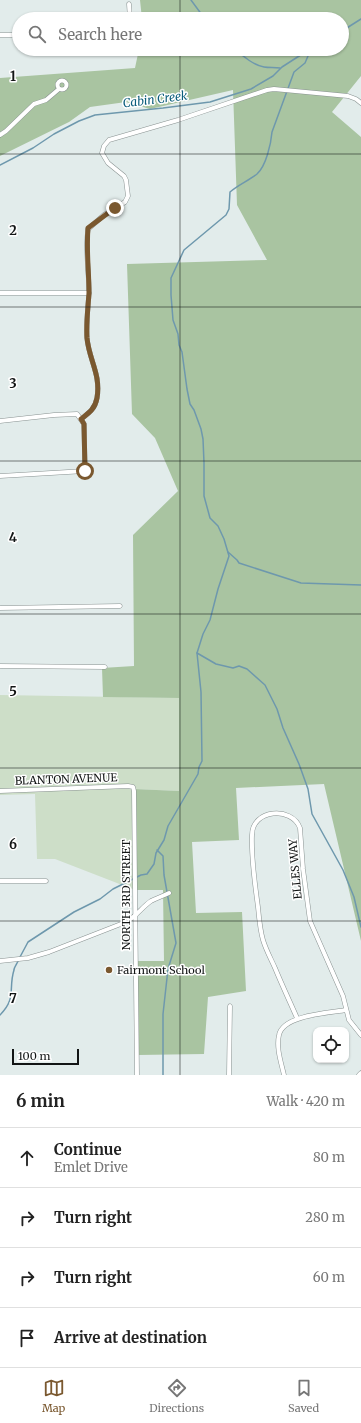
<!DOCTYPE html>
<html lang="en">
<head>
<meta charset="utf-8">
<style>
	body { margin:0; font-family:Merriweather,serif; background:#f2f2f2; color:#222 }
	.controls { position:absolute; right:12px; bottom:12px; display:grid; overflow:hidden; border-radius:8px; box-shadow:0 1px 3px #0004 }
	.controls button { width:36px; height:36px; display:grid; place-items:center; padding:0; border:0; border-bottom:1px solid #e0e0e0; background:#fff; color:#222; font:20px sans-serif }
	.scale { position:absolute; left:12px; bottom:10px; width:67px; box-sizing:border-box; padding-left:4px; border:2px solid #121515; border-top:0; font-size:11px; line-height:14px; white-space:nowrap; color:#121515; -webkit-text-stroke:3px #fff; paint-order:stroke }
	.stop { position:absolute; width:12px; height:12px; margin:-9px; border:3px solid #7a582f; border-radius:50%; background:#fff }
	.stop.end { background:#7a582f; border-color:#fff; box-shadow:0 1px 4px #0008 }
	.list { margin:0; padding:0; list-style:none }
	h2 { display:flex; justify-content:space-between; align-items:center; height:52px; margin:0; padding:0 16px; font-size:17px }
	h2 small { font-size:13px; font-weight:400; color:#767676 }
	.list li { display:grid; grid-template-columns:26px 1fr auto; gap:12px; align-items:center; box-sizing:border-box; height:60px; padding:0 16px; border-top:1px solid #e0e0e0 }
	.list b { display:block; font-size:15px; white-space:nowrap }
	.list p { margin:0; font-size:13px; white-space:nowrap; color:#767676 }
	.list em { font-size:13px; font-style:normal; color:#767676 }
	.icon { flex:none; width:22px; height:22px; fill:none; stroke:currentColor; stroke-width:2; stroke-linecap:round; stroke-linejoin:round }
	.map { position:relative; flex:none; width:361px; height:1075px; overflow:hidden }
	.search { position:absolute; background:#fff; box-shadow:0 1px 3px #0004; left:12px; right:12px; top:12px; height:44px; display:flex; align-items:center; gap:10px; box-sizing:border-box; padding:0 14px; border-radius:22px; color:#767676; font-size:15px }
	.sheet { height:292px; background:#fff }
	nav { display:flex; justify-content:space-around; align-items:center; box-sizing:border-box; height:56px; border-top:1px solid #e0e0e0; background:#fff; font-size:11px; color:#767676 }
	nav a { display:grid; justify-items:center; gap:2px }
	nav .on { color:#7a582f }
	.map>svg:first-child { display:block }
</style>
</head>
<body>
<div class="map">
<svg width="361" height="1075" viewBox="0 0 361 1075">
	<rect width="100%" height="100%" fill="#e2eceb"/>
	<path fill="#cddec8" d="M0,695L179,698V791L134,789L135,890L55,859H37L35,794L0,795Z"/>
	<path fill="#a9c4a1" d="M140,0H361V76L332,112L361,137V941L324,784L236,788L239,840L192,842L196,913L242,912L246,991L208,997L204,1054L138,1055L136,961H164L163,890H135L134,789L179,791V698L103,697L102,668L134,666L133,535L178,491L155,438L132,414L127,264L267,260L237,205L233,90L150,109L126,102L90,107L69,122L0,156V78L135,68L139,49H342V19H142Z"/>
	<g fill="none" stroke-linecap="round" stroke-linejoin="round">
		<g stroke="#6e98ad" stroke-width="1.5">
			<path d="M191,0L202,15L207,19"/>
			<path d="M342,31L361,19"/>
			<path d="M236,49C243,57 254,65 264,67C269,68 275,67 280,68"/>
			<path d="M0,165L33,148L54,134L79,121L95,115L163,108L210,102L251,89L273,76L282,67L310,49"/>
			<path d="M228,552L237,560L239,563L301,583L361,585"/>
			<path d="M197,653L216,664L233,668L239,666L247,669L265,685L277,709L283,728L299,764L308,789L312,814L343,870L354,897L361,927"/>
			<path d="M157,850L163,856L164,875L176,943L168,969L163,1014V1075"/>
			<path d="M20,957L28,942L74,912L100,899L113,889L141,875L147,874L154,864L156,853L164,840L168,826L198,774L199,767L202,761L201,692L197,653L203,634L210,620L218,589L229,556L224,539L218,526L210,518L204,496V463L203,439L201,429L194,410L190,404L187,389L182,352L179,345L178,334L173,320L171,295V278L184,250L226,215L229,209L230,192C238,185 248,181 257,174C266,166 271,144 272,132L294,72L305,63L311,49"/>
			<path d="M0,1015C17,998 8,989 14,970C14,967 17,964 18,961"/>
		</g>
		<g stroke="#899291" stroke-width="5">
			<g id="minor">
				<path d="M129,4L130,19"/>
				<path d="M0,35H19"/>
				<circle cx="62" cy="85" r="4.5"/>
				<path d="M0,135L6,131L34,104L46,100L59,89"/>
				<path d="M0,293H89"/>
				<path d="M81,419C89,413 95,409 97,398C101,374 89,360 87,338C86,323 88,308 89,293C89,271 85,250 88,229L104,215L125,202L128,196L126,180L124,176L108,163L102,153L104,146L109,140L178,120L267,90L274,89L348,96L356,99L361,103"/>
				<path d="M0,421L54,415L77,414L84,424L85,471L0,476"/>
				<path d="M0,608L120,606"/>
				<path d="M0,666L105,667"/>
				<path d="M0,791L128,786L133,787L134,791L137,1075"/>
				<path d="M0,881H46"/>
				<path d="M0,961L28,958L49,952L126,922C137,916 142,907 151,901C157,898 163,896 169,893"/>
				<path d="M297,1018C290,1002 282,985 275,968C271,959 266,950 263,940C260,930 259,918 258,907C255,884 251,859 252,835C252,809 292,806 300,828L303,869L310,921L343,996L349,1020L361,1035"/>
				<path d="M229,1075L230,1006"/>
				<path d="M284,1075C281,1062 276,1048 279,1035C283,1015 329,1013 346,1010"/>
				<path d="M359,1075L361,1073"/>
			</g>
		</g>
		<use href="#minor" stroke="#fff" stroke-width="4"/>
	</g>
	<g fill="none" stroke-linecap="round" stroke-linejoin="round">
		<path stroke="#7a582f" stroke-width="5" d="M85,471L84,424L81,419C89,413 95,409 97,398C101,374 89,360 87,338C86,323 88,308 89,293C89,271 86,250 88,228L104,216L115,208"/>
	</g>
	<path fill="none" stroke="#121515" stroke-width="1" stroke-opacity="0.55" d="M180,0V19M180,49V1075M0,154H361M0,307H361M0,461H361M0,614H361M0,768H361M0,921H361"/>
	<circle fill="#7a582f" stroke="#fff" stroke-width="1.5" cx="109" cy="970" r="4"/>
	<g text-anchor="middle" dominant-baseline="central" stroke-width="3" stroke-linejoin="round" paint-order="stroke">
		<g font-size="11" fill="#121515" stroke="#fff">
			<text transform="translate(66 779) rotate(-2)">BLANTON AVENUE</text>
			<text transform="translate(295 869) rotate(-95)">ELLES WAY</text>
			<text transform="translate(126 895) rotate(-90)">NORTH 3RD STREET</text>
		</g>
		<g font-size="11" fill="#121515" stroke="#fff" text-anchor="start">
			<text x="117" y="970">Fairmont School</text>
		</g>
		<g font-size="12" font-style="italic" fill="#0b5d7c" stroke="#fff">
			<text transform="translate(155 99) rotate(-7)">Cabin Creek</text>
		</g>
	</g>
	<g font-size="13" text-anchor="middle" font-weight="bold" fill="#121515" stroke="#fff" stroke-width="3" stroke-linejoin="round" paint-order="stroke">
		<text x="13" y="81">1</text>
		<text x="13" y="235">2</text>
		<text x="13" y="388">3</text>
		<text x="13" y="542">4</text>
		<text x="13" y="696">5</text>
		<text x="13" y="849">6</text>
		<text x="13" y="1003">7</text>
	</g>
</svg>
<div class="controls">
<button><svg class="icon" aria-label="locate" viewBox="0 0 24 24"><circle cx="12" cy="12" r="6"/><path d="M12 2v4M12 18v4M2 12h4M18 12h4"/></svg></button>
</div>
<div class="scale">100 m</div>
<div class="stop" style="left:85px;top:471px"></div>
<div class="stop end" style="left:115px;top:208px"></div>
<div class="search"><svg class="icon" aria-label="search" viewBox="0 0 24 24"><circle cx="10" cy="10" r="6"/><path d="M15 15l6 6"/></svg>Search here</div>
</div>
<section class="sheet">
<h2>6 min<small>Walk · 420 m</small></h2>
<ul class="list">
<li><svg class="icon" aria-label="ahead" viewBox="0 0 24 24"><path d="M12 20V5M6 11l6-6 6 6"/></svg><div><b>Continue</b><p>Emlet Drive</p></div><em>80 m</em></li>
<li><svg class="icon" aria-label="right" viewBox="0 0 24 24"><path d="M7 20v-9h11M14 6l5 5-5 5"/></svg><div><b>Turn right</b></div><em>280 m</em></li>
<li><svg class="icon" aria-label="right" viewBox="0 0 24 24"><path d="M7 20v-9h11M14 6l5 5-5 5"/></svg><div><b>Turn right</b></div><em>60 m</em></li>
<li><svg class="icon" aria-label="arrive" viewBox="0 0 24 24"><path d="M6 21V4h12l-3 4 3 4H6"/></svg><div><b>Arrive at destination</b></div></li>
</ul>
</section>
<nav>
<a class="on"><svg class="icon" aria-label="map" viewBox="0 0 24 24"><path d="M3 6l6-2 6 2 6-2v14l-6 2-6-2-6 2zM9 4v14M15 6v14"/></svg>Map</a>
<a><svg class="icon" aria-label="directions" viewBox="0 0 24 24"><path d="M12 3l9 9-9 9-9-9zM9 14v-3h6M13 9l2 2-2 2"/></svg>Directions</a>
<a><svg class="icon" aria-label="saved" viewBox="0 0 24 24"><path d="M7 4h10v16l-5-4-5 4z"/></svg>Saved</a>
</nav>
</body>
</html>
